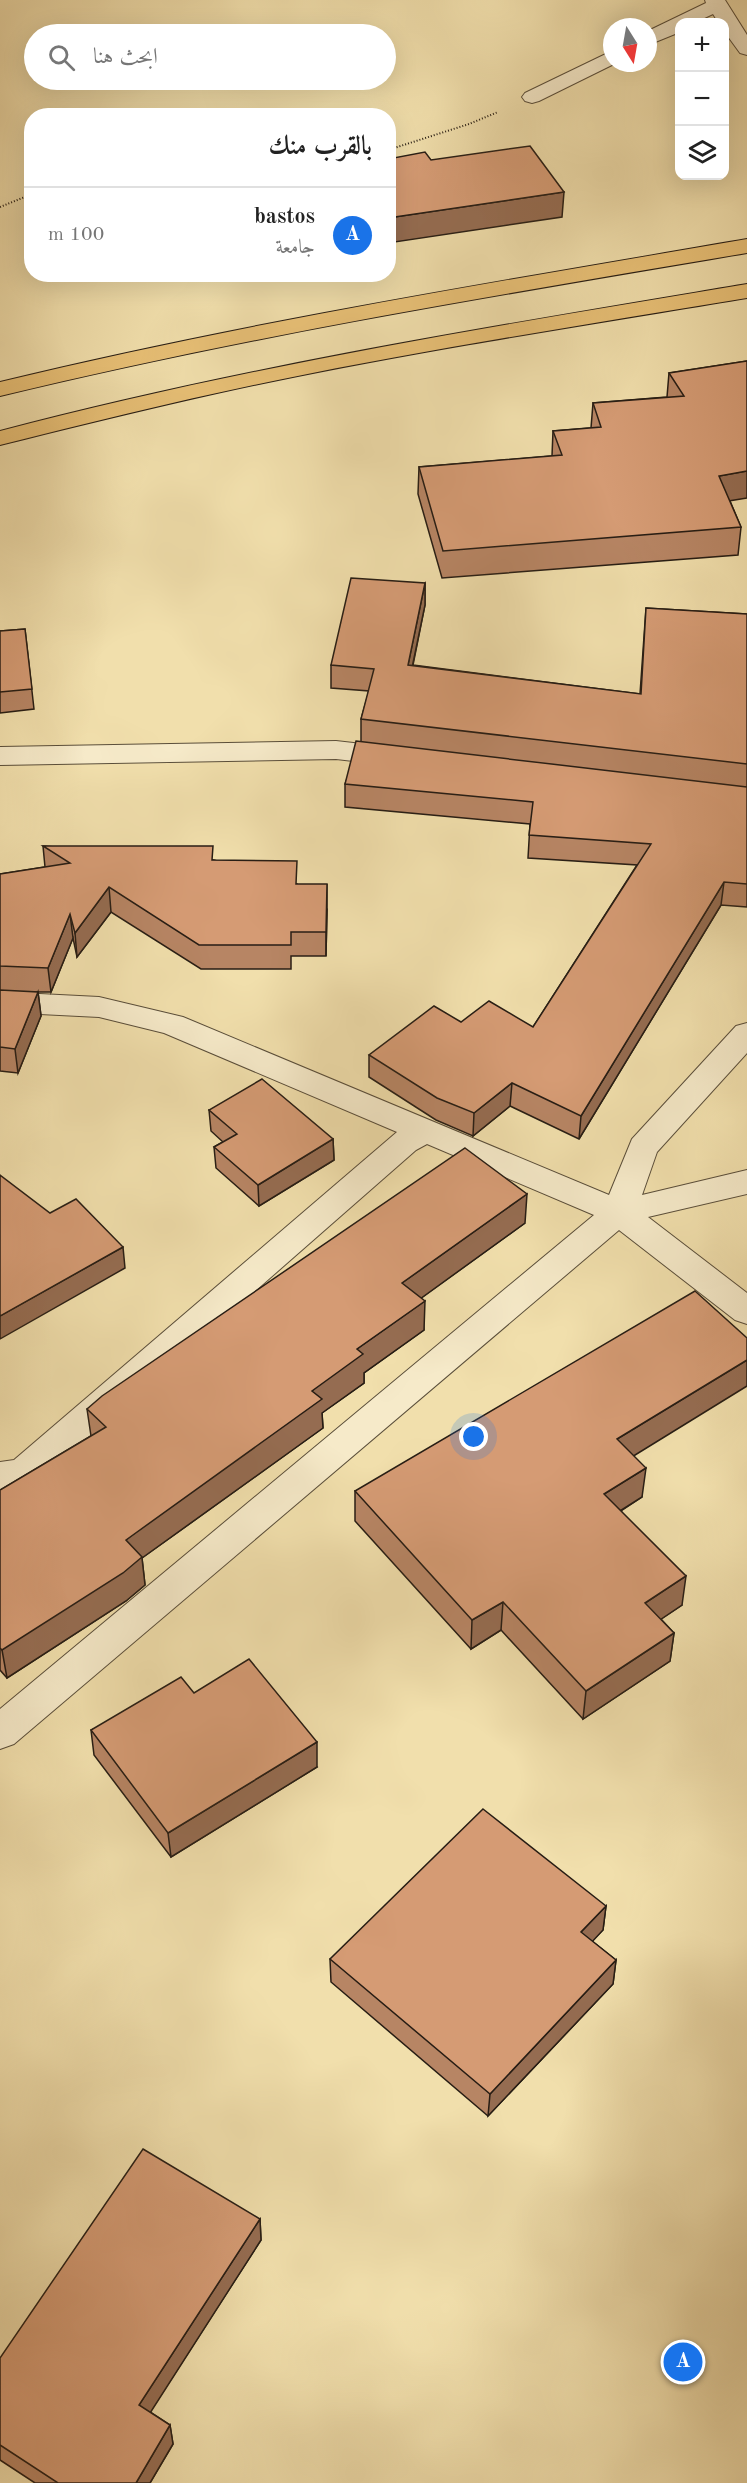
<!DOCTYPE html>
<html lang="ar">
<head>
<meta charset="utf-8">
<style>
	body { margin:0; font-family:"Old Standard TT",Amiri,serif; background:#f6f6f6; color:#222; direction:rtl }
	.controls { position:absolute; right:18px; top:18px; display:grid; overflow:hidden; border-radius:12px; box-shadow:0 6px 24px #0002 }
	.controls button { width:54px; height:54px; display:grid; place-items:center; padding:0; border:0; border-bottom:2px solid #e0e0e0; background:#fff; color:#222; font:30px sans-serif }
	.compass { position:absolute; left:603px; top:18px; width:54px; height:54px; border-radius:50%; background:#fff; box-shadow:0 6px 24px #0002; rotate:169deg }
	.you { position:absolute; left:474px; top:1437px; width:21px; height:21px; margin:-15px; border:4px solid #fff; border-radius:50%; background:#1a73e8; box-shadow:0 0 0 9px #1a73e833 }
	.badge { display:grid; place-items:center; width:39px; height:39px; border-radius:50%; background:#1a73e8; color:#fff; font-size:20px; font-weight:700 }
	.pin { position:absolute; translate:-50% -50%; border:3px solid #fff; box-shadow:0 2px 6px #0006 }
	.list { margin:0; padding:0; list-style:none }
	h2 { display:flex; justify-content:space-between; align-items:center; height:78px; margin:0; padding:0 24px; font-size:26px }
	h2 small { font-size:20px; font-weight:400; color:#767676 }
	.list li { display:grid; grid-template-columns:39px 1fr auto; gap:18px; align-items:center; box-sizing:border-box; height:96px; padding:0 24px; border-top:2px solid #e0e0e0 }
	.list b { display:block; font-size:22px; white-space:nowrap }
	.list p { margin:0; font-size:20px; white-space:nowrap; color:#767676 }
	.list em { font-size:20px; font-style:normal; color:#767676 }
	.icon { flex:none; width:33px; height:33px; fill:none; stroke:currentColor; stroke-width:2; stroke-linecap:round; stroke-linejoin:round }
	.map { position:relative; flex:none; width:747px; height:2483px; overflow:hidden; direction:ltr }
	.search { position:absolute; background:#fff; box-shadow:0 6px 24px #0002; left:24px; top:24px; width:372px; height:66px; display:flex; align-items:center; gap:15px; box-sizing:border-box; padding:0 21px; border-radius:33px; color:#767676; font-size:22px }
	.panel { position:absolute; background:#fff; box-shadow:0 6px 24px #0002; left:24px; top:108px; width:372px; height:174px; border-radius:24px; direction:rtl }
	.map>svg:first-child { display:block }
</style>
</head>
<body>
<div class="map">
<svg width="747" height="2483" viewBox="0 0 747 2483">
	<rect width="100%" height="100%" fill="#f1dfac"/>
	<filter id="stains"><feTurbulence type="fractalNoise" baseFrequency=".00333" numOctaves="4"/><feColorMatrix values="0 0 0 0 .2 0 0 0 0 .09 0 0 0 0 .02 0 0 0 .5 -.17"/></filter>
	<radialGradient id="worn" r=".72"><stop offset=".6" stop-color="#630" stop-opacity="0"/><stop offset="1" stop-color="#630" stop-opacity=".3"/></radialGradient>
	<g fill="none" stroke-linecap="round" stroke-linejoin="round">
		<g stroke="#5a4e3a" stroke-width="2">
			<g id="street">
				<path d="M705,0H725L747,35V55L740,53L724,31V22H718L713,14L696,22H680V32L648,45V31L706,3Z"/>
				<path d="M612,51V63H616L539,101L532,103L525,101L522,97L525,93Z"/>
				<path d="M336,741L397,748L407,751L411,757L407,763L397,766L336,759L0,765V747Z"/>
				<path d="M0,992L99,997L183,1017L609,1195L632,1139L736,1026L747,1023V1053L657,1152L642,1195L747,1170V1194L648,1217L747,1293V1324L735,1320L619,1230L14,1744L0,1749V1709L594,1215L427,1144L416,1150L36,1483L0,1490V1462L14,1460L397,1132L164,1033L99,1017L0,1012Z"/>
			</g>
		</g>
		<g stroke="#271d14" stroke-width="2">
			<g id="highway">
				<path d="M747,239V253C497,295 247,336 0,396V382C247,322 497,282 747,239Z"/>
				<path d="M747,284V298C590,324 434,348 278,380C184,399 93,422 0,445V431C246,366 496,326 747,284Z"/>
			</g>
		</g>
		<g stroke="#271d14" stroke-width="2" stroke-dasharray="1 2" stroke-linecap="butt">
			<path d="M388,150L469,124L498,112"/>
			<path d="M0,207L32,194"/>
		</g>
		<use href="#street" fill="#f6eac9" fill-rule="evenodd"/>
		<use href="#highway" fill="#e8c076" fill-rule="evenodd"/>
	</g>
	<g fill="#b78564" stroke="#271d14" stroke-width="1.5">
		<path d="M747,361L730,501L741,527L738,555L442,578L418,494L419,467L552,456L553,431L591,428L593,403L667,397L669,373Z"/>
		<path d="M425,583V605L413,665L640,694L646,608L747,614V907L721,905L579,1139L510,1106L473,1136L436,1120L369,1077V1055L461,1022L533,1027L637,865L528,858L530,824L345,807V784L361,742V719L369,691L331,688V665Z"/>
		<path d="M25,629L34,709L0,713V631Z"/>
		<path d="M43,846L214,860L297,884L327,909L326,956H291V969H201L111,912L77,957L73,938L51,992H30H38L41,1016L18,1073L0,1071V874L45,867Z"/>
		<path d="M209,1110L333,1139L334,1160L259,1206L216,1168L214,1147L223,1142L211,1131Z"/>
		<path d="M525,1223L421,1298L424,1330L364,1373V1383L322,1413L323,1428L142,1558L145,1585L126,1601L7,1678L0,1670V1490L91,1436L87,1409Z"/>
		<path d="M634,1456L642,1497L621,1511L682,1605L661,1619L674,1633L670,1661L583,1719L501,1630L471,1649L355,1521V1491Z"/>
		<path d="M194,1693L317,1767L171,1857L94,1755L91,1730Z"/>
		<path d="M606,1906L603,1930L592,1941L616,1960L613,1984L488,2116L331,1982L330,1959Z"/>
		<path d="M260,2219L261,2240L150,2412L170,2425L173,2444L150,2483H35L0,2460V2358Z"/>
	</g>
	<g fill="#956c51" stroke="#271d14" stroke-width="1.5">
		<path d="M564,192L562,217L388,243V218Z"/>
		<path d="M747,471V498L716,503L719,476Z"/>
		<path d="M425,583V605L408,687V665Z"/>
		<path d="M724,882L721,905L579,1139L581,1116Z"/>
		<path d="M327,884V909L326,956V932Z"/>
		<path d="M109,887L111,912L77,957L75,933Z"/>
		<path d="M70,914L73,938L51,992L48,968Z"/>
		<path d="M38,992L41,1016L18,1073L15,1049Z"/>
		<path d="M512,1083L510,1106L473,1136L474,1113Z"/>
		<path d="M333,1139L334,1160L259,1206L258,1185Z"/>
		<path d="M527,1194L525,1223L402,1312V1283Z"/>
		<path d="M123,1247L125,1268L0,1339V1316Z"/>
		<path d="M425,1301L424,1330L364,1373V1383L322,1413L323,1428L142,1558L145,1585L126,1601L7,1678L2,1650L126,1540L312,1391L357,1349Z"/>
		<path d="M747,1360V1386L614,1468L617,1439Z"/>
		<path d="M646,1468L642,1497L601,1523L604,1494Z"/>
		<path d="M686,1576L682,1605L642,1632L645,1603Z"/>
		<path d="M503,1602L501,1630L471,1649L472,1620Z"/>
		<path d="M674,1633L670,1661L583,1719L586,1691Z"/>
		<path d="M317,1742V1767L171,1857L168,1833Z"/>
		<path d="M606,1906L603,1930L579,1956L581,1932Z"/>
		<path d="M616,1960L613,1984L488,2116L490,2094Z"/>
		<path d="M260,2219L261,2240L143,2424L139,2405Z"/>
		<path d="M170,2425L173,2444L150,2483H136Z"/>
	</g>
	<g fill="#d59b74" stroke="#271d14" stroke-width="1.5">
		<path d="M530,146L564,192L388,218V159L425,152L431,160Z"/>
		<path d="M747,361V471L719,476L741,527L443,551L419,467L562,455L553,431L601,427L593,403L684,396L669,373Z"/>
		<path d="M351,578L425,583L408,665L641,694L646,608L747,614V764L361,719L374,669L331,665Z"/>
		<path d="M25,629L32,689L0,692V631Z"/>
		<path d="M356,741L747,787V884L724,882L581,1116L512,1083L474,1113L437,1098L369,1055L434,1006L461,1022L489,1001L533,1027L651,844L529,835L533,802L345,784Z"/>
		<path d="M43,846H213L212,860L297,861L296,884H327L326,932H291V945H199L109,887L75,933L70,914L48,968L0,966V874L70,863Z"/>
		<path d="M0,990L38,992L15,1049L0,1047Z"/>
		<path d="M262,1079L333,1139L258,1185L214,1147L237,1134L209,1110Z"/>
		<path d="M465,1148L527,1194L402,1283L425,1301L357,1349L363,1354L312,1391L322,1399L126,1540L142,1557L123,1573L2,1650L0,1648V1490L106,1427L87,1409L102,1396Z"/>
		<path d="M0,1175L50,1213L76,1199L123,1247L0,1316Z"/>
		<path d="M695,1291L747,1338V1360L617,1439L646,1468L604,1494L686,1576L645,1603L674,1633L586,1691L503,1602L472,1620L355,1491Z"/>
		<path d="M249,1659L317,1742L168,1833L91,1730L181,1677L194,1693Z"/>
		<path d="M483,1809L606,1906L581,1932L616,1960L490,2094L330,1959Z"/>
		<path d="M143,2149L260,2219L139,2405L170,2425L136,2483H58L0,2445V2358Z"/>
	</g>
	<rect width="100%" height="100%" filter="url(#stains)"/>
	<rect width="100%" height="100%" fill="url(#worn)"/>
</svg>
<div class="controls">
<button>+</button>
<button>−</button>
<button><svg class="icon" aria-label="layers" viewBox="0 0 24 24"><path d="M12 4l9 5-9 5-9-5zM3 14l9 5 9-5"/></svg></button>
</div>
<svg class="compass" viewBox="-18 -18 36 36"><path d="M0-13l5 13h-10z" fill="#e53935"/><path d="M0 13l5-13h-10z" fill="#767676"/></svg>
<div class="you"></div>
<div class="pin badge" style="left:683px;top:2362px">A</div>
<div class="search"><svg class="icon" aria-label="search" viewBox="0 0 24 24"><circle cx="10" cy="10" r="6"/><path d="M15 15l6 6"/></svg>ابحث هنا</div>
<section class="panel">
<h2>بالقرب منك<small></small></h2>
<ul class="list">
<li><span class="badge">A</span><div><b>bastos</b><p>جامعة</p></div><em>100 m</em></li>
</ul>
</section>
</div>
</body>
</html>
